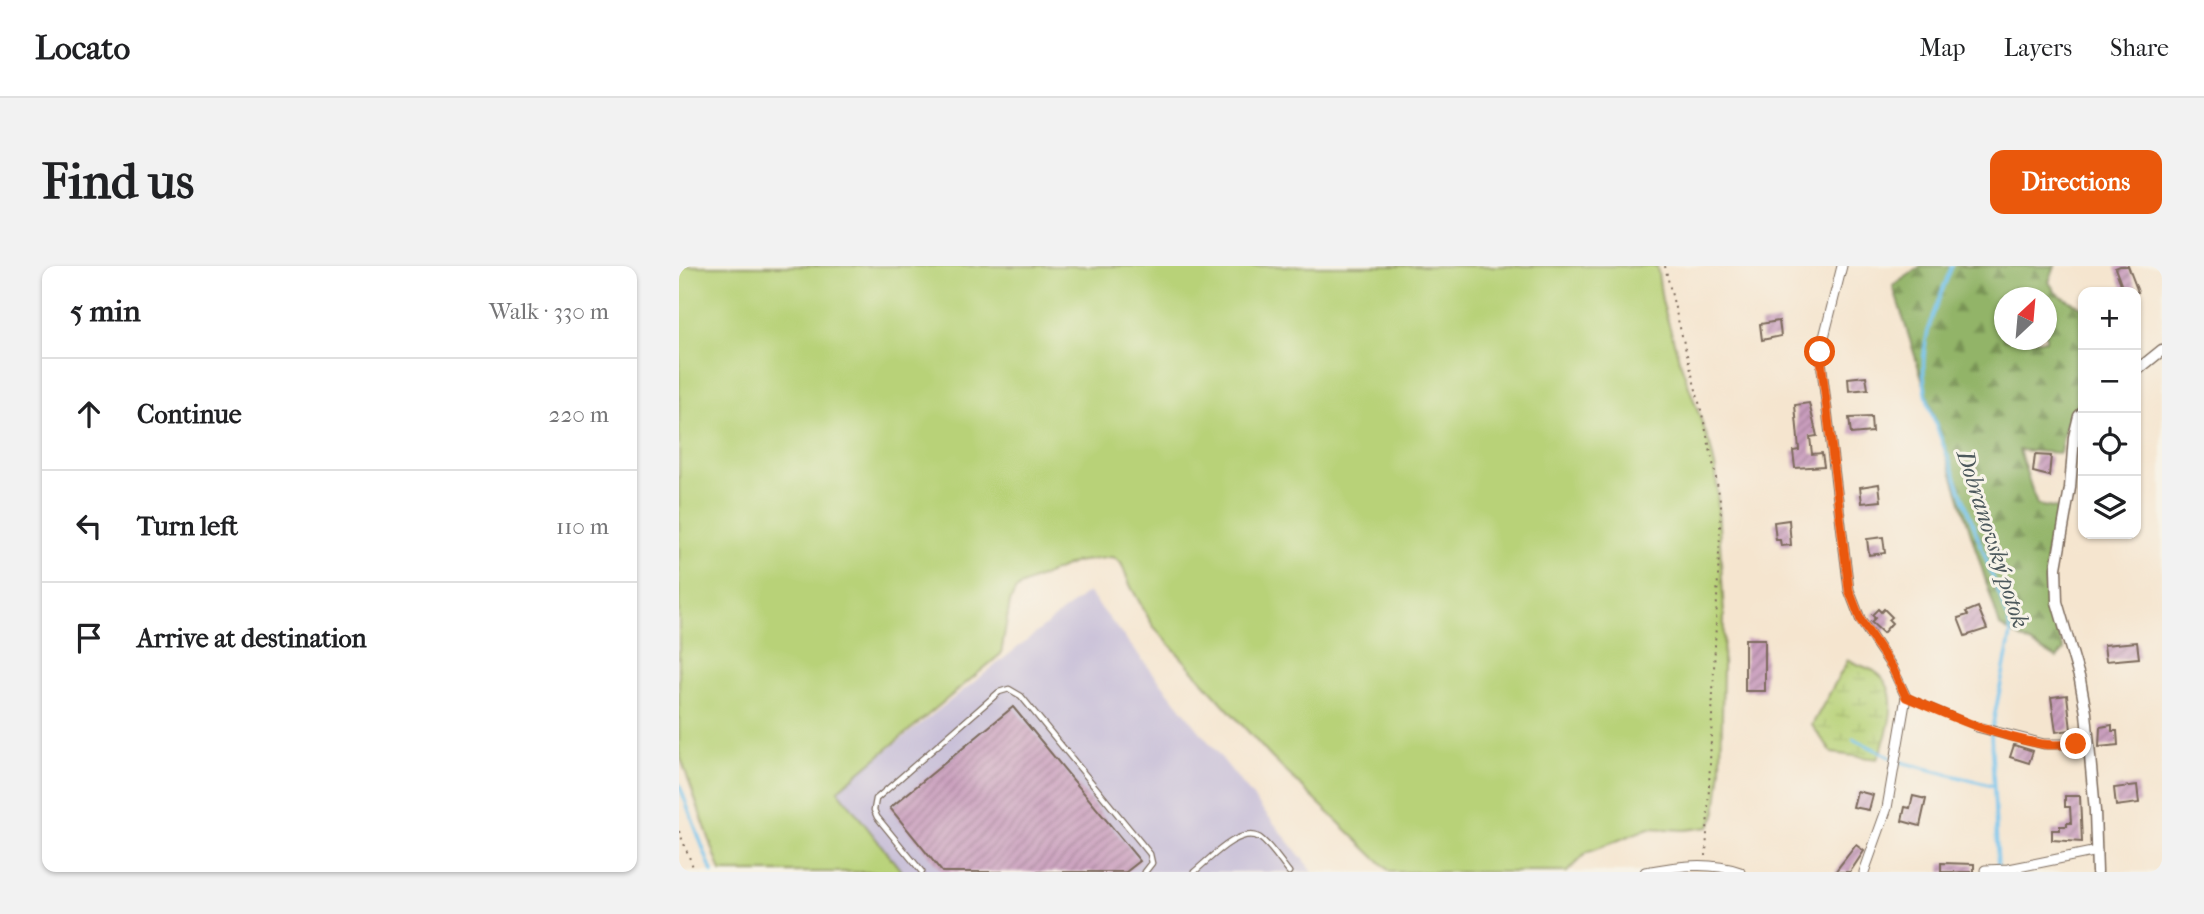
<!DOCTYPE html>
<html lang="en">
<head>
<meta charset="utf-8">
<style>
	body { margin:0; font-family:"IM FELL French Canon",serif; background:#f2f2f2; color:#202124 }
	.controls { position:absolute; right:21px; top:21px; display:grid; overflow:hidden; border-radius:14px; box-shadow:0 2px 5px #0004 }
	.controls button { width:63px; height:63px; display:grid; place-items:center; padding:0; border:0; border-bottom:2px solid #e0e0e0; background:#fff; color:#202124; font:35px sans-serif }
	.compass { position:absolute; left:1315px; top:21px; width:63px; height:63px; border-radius:50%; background:#fff; box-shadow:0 2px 5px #0004; rotate:26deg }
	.stop { position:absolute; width:21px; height:21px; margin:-16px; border:5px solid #ea580c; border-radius:50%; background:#fff }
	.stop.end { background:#ea580c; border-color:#fff; box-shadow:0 2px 7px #0008 }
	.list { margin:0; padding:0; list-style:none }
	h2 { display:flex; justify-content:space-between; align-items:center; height:91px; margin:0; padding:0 28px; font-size:30px }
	h2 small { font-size:23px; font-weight:400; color:#757577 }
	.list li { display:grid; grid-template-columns:46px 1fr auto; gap:21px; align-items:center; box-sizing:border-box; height:112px; padding:0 28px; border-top:2px solid #e0e0e0 }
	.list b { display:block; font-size:26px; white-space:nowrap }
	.list em { font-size:23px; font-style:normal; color:#757577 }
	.icon { flex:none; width:38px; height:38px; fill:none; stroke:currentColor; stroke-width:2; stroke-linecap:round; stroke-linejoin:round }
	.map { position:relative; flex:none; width:1483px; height:606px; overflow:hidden; border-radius:14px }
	header { display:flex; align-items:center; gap:42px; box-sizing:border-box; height:98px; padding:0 35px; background:#fff; border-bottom:2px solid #e0e0e0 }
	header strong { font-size:33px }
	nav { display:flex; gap:38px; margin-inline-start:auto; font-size:24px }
	.intro { display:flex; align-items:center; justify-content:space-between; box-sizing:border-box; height:168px; padding:0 42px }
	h1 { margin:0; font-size:49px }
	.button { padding:18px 32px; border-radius:14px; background:#ea580c; color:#fff; font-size:24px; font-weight:700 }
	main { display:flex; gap:42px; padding:0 42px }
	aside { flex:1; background:#fff; border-radius:14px; box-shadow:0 2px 5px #0004 }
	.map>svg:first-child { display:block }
</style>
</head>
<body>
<header>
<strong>Locato</strong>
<nav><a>Map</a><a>Layers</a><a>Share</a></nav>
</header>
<div class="intro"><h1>Find us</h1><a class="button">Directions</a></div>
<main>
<aside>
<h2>5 min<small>Walk · 330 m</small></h2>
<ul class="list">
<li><svg class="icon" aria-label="ahead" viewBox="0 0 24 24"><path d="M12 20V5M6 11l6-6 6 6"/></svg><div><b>Continue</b></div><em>220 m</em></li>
<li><svg class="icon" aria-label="left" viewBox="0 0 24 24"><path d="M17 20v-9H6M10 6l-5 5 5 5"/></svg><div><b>Turn left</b></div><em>110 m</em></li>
<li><svg class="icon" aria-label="arrive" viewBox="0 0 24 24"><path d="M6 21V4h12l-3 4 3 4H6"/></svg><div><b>Arrive at destination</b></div></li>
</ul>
</aside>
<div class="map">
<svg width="1483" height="606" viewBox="0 0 1483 606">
	<defs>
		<pattern id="forest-firs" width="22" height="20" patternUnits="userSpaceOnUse" patternTransform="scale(1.75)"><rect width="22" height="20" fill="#92b468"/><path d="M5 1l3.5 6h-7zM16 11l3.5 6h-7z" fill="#789355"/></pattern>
		<pattern id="wetland-marsh" width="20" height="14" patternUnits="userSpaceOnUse" patternTransform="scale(1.75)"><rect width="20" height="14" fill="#b8d278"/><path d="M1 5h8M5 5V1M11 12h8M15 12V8" fill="none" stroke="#9fb467"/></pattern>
		<pattern id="building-hatch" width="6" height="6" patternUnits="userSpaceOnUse" patternTransform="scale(1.75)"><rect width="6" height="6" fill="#c99dbd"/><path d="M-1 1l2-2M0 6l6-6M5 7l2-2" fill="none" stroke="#a48099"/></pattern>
	</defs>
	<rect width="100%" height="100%" fill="#f7f3e8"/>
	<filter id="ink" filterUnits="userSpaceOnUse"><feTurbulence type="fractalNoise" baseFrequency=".0143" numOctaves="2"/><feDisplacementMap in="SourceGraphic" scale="14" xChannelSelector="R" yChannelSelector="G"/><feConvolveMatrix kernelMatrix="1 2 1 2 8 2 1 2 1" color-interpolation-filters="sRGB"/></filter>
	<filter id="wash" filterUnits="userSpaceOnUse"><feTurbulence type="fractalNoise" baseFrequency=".00686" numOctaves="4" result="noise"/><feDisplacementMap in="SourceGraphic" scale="28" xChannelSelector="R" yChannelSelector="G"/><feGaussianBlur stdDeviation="1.57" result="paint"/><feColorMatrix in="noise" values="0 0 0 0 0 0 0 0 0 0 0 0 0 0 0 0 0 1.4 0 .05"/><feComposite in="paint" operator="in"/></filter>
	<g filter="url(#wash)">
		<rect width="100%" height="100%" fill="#f5e5cf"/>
		<path fill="#c8bfd8" d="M409,326L634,606H224L158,524Z"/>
		<path fill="#b8d278" stroke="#7a7e4b" stroke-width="2" d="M0,0H978L983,35L1000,93L1031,179L1037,205L1045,349L1042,503L1037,547L1030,561L1005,564L970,562L907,587L888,606H711L592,491L474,360L452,321L442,297L434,291L396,296L343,319L336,325L331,336L322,388L159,524L223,606H42L0,487Z"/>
		<path fill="url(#forest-firs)" stroke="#666f43" stroke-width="2" fill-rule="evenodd" d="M1242,0H1376L1370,16L1377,27L1404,42V132C1387,149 1385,164 1381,187L1340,184L1358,239L1380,243L1367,288V336L1385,384L1378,392L1321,360L1214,20ZM1325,32H1367V74H1325Z"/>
		<path fill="url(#wetland-marsh)" stroke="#7a7e4b" stroke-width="2" d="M1169,394C1177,398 1187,401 1195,405C1225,423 1209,469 1198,493L1153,487L1133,459Z"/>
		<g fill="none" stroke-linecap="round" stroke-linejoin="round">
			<g stroke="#72c2ed" stroke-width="3.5">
				<path d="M1273,0C1253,52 1235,83 1250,140L1329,352L1332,368L1312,467L1319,602"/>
				<path d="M1175,473L1211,491"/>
				<path d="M1222,496L1314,520"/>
				<path d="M0,518L33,606"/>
			</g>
		</g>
		<g id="blocks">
			<g fill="url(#building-hatch)">
				<path d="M1441,0H1449L1459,26H1445L1436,2Z"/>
				<path d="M1100,55L1102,70L1083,74L1081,58Z"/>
				<path d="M1187,110L1189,123L1170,125L1169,112Z"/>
				<path d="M1130,137L1138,170L1131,171L1133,188L1143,187L1145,200L1116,202L1114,185L1120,184L1116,139Z"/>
				<path d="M1192,151L1193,166L1172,168L1170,152Z"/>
				<path d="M1356,189L1372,190L1370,210L1354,206Z"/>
				<path d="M1200,218L1202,235L1183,237L1181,221Z"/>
				<path d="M1110,254L1112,279L1102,280L1101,274H1097L1095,256Z"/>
				<path d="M1204,271L1206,287L1190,289L1188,273Z"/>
				<path d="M1299,341L1308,363L1286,370L1279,352L1289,349L1287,346Z"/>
				<path d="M1199,343L1202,346L1205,343L1213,351L1210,354L1213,357L1204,367L1192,356L1196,352L1193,349Z"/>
				<rect x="1066" y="373" width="20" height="52"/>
				<path d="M1458,376L1460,392L1427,395L1425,379Z"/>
				<path d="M1388,429L1392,464L1377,466L1372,431Z"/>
				<path d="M334,441L461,595L447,606H263L211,542Z"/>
				<path d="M1433,459V465H1438L1439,479L1420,481L1421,461Z"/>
				<path d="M1335,479L1354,485L1350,497L1331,491Z"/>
				<path d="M1458,519L1460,537L1437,540L1435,522Z"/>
				<path d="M1178,525L1194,529L1190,544L1174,541Z"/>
				<path d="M1234,530L1247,533L1241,560L1223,555L1226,541L1231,542Z"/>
				<path d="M1386,530H1401L1403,576L1373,574V564H1381V560H1388V557H1392L1391,541H1386Z"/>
				<path d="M1177,579L1185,585L1171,606H1156Z"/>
				<path d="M1262,597L1295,598V606H1262Z"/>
			</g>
		</g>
	</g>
	<g filter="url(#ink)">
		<use href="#blocks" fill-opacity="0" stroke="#7c6b5c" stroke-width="2"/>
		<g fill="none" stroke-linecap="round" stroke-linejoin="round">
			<g stroke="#7c6b5c" stroke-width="7">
				<g id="service">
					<path d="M1228,431L1297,460"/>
					<path d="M243,606L198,551L195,544L197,533L320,426L330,423L342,430L471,588L473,597L466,606"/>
					<path d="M515,606C530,594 561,559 581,572C592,580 601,595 610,606"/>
				</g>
			</g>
			<g stroke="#7c6b5c" stroke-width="11">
				<g id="minor">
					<path d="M1163,0L1141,87L1170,324L1182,355L1213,401L1227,431L1208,542L1185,606"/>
					<path d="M1298,461L1365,478H1410"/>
					<path d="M1306,604L1330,603L1418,585"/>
					<path d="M966,606C997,600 1030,595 1061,606"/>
				</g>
			</g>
			<g stroke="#7c6b5c" stroke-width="13">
				<g id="tertiary">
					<path d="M1457,105L1483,84"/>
					<path d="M1404,146L1400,150L1395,171L1391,222L1377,302L1378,336L1401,414L1407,447L1416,545L1418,606"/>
				</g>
			</g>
			<g stroke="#7c6b5c" stroke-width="2" stroke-dasharray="2 5" stroke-linecap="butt">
				<path d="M986,0C1004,80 1029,159 1042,240L1027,590"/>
				<path d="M0,565L16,606"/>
			</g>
			<use href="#service" stroke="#fff" stroke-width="4.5"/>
			<use href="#minor" stroke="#fff" stroke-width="9"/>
			<use href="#tertiary" stroke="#fff" stroke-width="10"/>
		</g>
	</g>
	<g fill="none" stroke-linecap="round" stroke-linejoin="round" filter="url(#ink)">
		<path stroke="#ea580c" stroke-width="9" d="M1141,86L1170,324L1182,355L1213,401L1227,431C1271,450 1315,470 1363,478C1374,480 1386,478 1397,478"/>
	</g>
	<g text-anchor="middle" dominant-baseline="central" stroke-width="6" stroke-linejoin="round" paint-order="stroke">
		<g font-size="24" font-style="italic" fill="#4c585c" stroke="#f7f3e8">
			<text transform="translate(1314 273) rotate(72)">Dobranovský potok</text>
		</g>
	</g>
</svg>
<div class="controls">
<button>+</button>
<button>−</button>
<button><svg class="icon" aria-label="locate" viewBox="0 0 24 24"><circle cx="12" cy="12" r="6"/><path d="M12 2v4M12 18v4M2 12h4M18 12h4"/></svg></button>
<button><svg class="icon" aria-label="layers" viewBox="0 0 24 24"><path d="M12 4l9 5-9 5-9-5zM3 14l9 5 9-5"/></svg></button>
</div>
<svg class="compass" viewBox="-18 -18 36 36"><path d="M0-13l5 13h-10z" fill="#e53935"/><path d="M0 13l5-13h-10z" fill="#757577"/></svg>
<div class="stop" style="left:1141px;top:86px"></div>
<div class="stop end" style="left:1397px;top:478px"></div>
</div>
</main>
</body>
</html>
